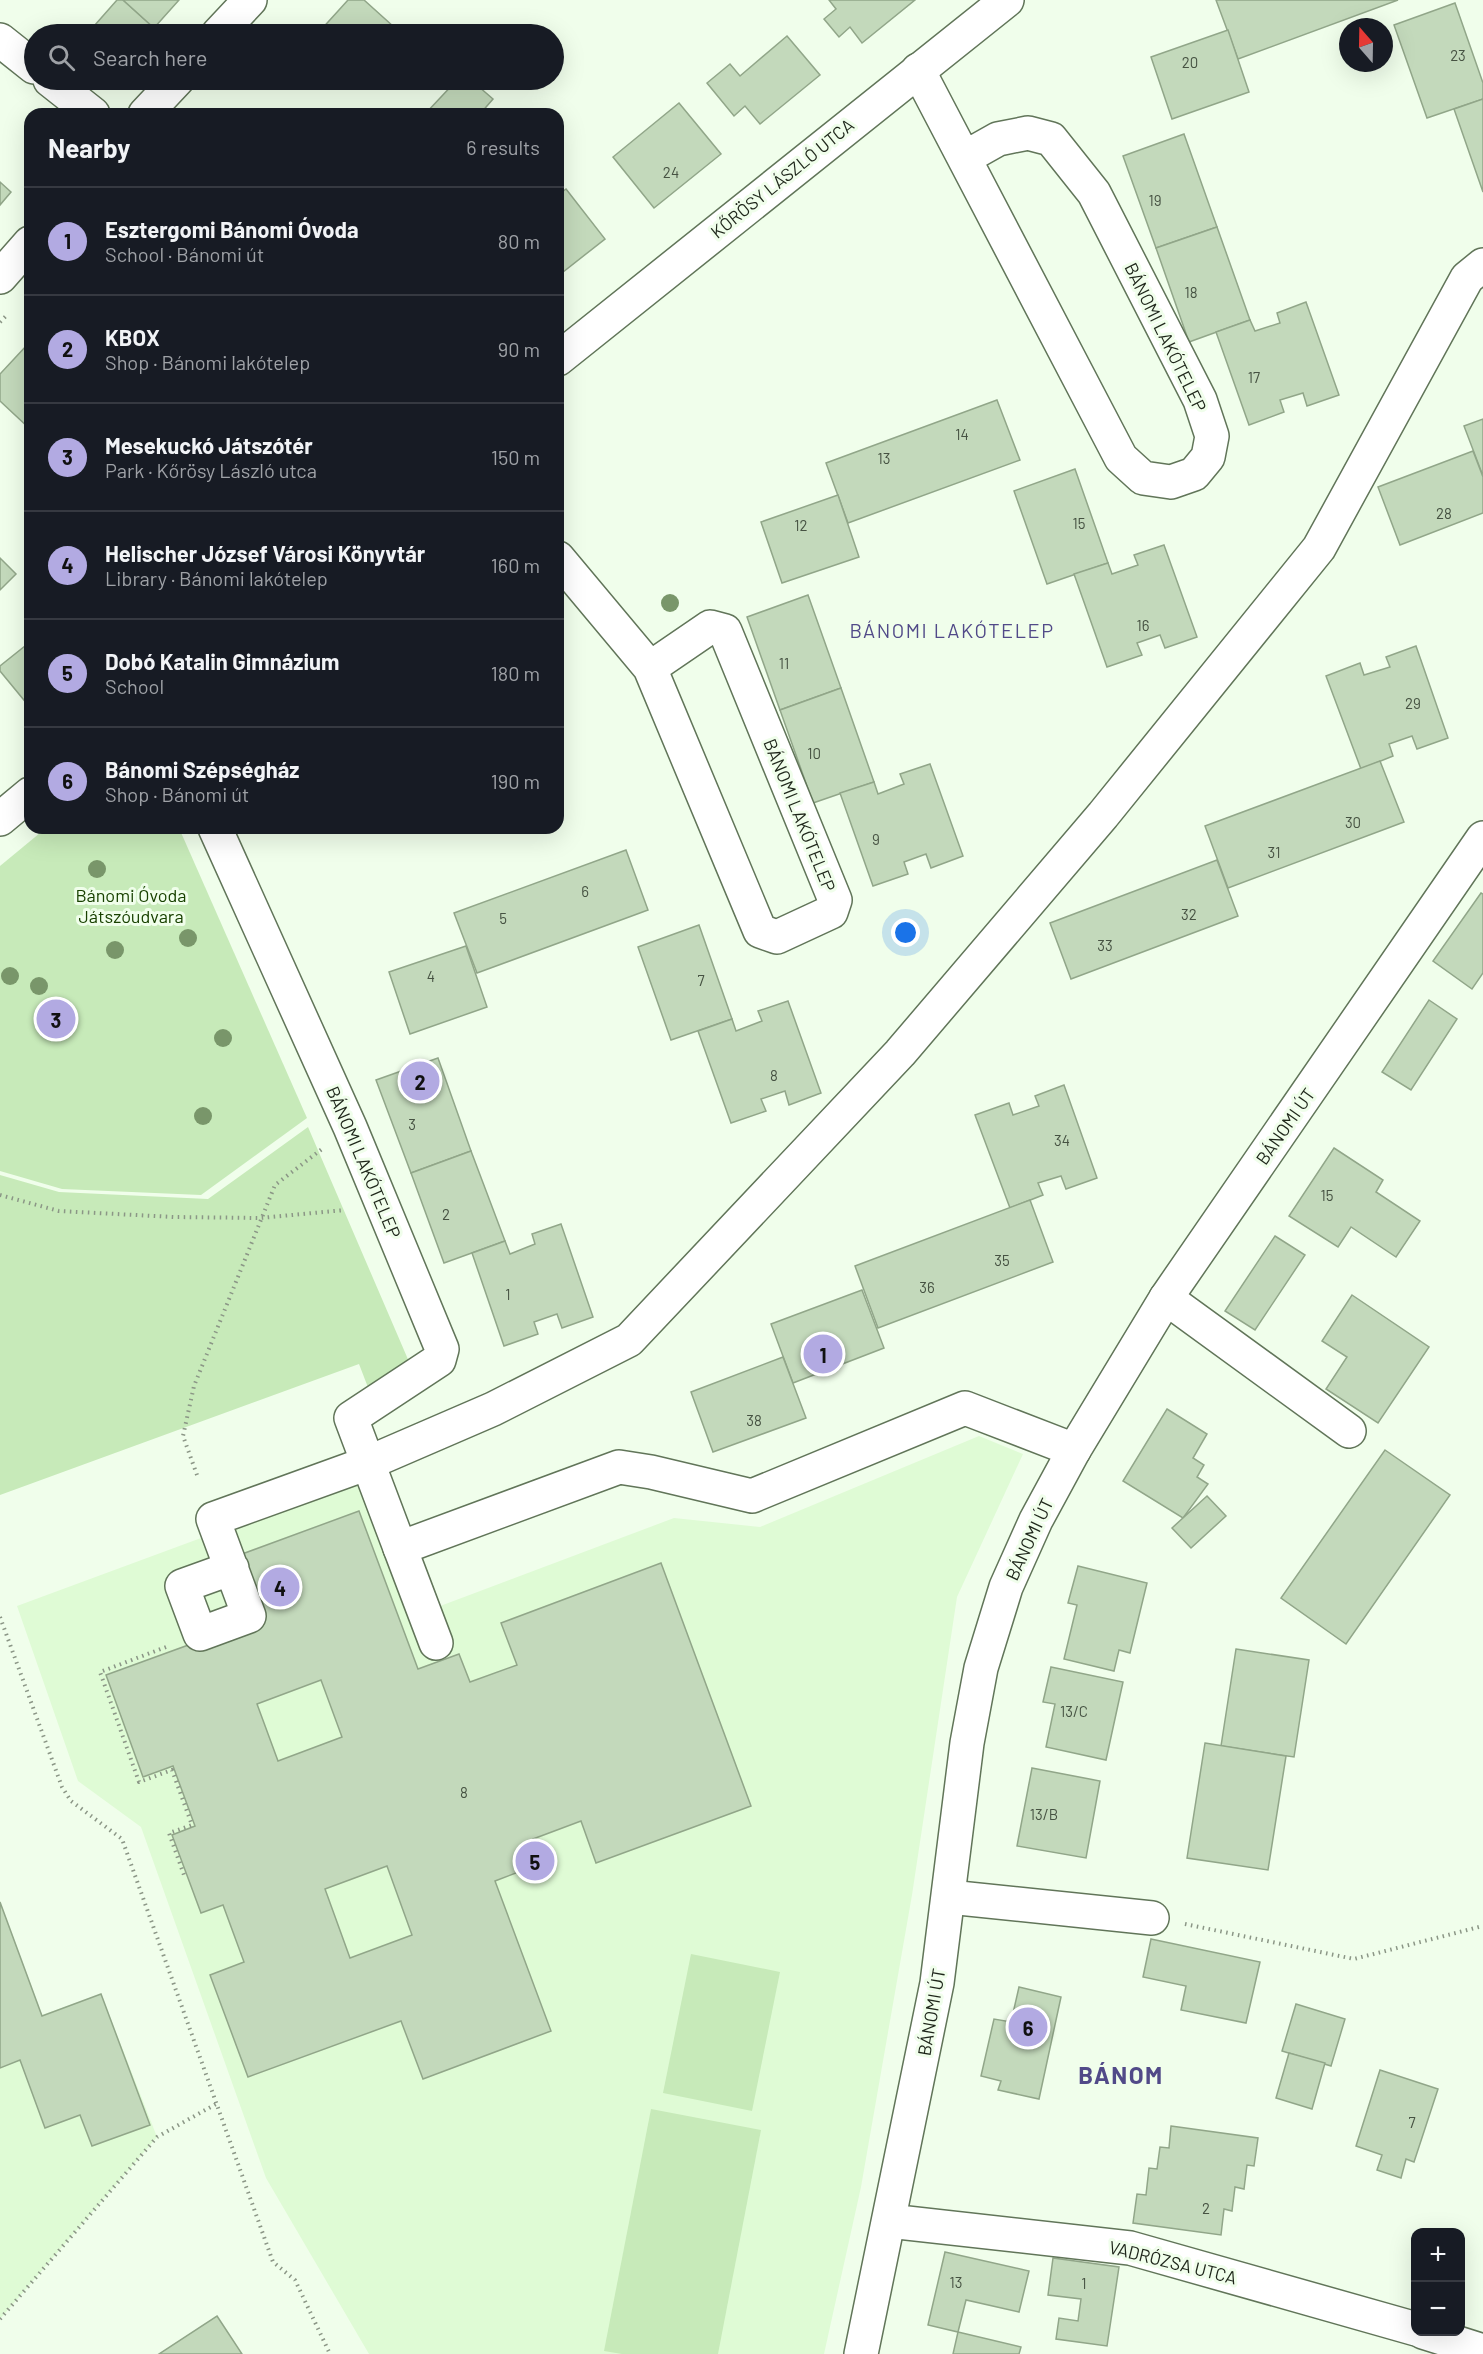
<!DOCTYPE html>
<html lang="en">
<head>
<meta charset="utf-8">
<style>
	body { margin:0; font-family:Barlow,sans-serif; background:#242831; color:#f1f3f6 }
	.controls { position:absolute; right:18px; bottom:18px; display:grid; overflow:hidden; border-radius:12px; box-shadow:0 6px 24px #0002 }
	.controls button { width:54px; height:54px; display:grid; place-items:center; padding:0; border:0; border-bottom:2px solid #363941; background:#171b24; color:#f1f3f6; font:30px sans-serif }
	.compass { position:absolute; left:1339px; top:18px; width:54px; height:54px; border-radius:50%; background:#171b24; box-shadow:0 6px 24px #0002; rotate:340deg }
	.you { position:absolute; left:906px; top:933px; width:21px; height:21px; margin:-15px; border:4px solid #fff; border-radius:50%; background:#1a73e8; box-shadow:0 0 0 9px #1a73e833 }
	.badge { display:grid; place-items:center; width:39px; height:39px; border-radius:50%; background:#b2aae2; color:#111; font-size:20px; font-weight:700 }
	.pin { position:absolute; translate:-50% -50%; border:3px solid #fff; box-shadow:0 2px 6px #0006 }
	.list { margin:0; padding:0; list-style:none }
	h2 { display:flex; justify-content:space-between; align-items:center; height:78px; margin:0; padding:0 24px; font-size:26px }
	h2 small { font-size:20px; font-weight:400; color:#9ea1a6 }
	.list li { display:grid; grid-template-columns:39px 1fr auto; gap:18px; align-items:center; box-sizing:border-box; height:108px; padding:0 24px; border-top:2px solid #363941 }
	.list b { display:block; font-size:22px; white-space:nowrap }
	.list p { margin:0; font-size:20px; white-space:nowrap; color:#9ea1a6 }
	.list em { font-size:20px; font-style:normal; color:#9ea1a6 }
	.icon { flex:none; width:33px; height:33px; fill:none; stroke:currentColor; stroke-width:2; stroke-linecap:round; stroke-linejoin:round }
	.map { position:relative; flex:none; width:1483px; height:2354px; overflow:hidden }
	.search { position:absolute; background:#171b24; box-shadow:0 6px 24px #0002; left:24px; top:24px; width:540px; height:66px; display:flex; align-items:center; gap:15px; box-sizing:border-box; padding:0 21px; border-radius:33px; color:#9ea1a6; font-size:22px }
	.panel { position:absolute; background:#171b24; box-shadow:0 6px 24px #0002; left:24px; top:108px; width:540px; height:726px; border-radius:18px }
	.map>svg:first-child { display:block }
</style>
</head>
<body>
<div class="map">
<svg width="1483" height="2354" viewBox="0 0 1483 2354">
	<rect width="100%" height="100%" fill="#f0feeb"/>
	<g fill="#dffbd5">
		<path d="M979,1436L1023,1454L957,1597L912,1895L861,2187L824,2354H369L266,2178L141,1827L78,1781L17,1606L358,1480L411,1617L674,1518L760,1527Z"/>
		<path d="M0,1902L42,2015L101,1994L157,2137L0,2319Z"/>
	</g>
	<g fill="#c7eab9">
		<path d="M46,828H179L307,1118L201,1195L62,1189L0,1171V866Z"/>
		<path d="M308,1127L410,1364L369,1390L359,1364L0,1495V1175L59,1192L208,1199Z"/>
		<path d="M691,1954L780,1972L752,2111L663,2093Z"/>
		<path d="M651,2109L761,2130L718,2354H622L604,2351Z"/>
	</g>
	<g fill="#c3d9bb" stroke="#91a689" stroke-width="1.5" fill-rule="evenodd">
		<path d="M117,0H123L154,28L148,34H87Z"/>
		<path d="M123,0H179L154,28Z"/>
		<path d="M348,0H364L394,27L387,34H321L319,32Z"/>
		<path d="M829,0H915L862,43L850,27L839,37L824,19L836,9Z"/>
		<path d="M1216,0H1398L1238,59Z"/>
		<path d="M1455,3L1483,83V99L1427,118L1394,25Z"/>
		<path d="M1228,30L1249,92L1172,119L1151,57Z"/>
		<path d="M787,36L820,75L760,124L745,106L734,116L707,83L730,64L740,76Z"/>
		<path d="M457,80H471L493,99L480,114H425Z"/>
		<path d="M1483,99V192L1454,109Z"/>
		<path d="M679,103L721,154L654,208L613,157Z"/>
		<path d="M1184,134L1217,227L1156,248L1123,156Z"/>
		<path d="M0,182L11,192L0,205Z"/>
		<path d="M566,189L605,239L558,276V195Z"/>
		<path d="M1217,227L1250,320L1189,342L1156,248Z"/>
		<path d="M1306,302L1339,395L1307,406L1303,393L1280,400L1284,412L1249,425L1216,332L1250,320L1255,331L1280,323L1277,313Z"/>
		<path d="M28,344L30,345V429L0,401V374Z"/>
		<path d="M997,400L1020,460L848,523L826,463Z"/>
		<path d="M1483,419V476L1464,426Z"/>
		<path d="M1473,451L1483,477V513L1400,545L1378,487Z"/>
		<path d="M1075,469L1108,563L1047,584L1014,491Z"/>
		<path d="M838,495L859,557L782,583L761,522Z"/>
		<path d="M1164,545L1197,637L1165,648L1160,635L1137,643L1142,655L1107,667L1074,574L1108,563L1112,574L1138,565L1134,555Z"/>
		<path d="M0,558L16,574L0,590Z"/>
		<path d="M808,595L841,688L780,710L747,617Z"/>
		<path d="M30,642V704L28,705L0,671V666Z"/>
		<path d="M1416,646L1448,738L1417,749L1412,736L1389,744L1393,756L1361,769L1326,676L1360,663L1364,675L1390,667L1386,657Z"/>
		<path d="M841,688L874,782L813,803L780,710Z"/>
		<path d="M1380,761L1404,822L1228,888L1205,826Z"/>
		<path d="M930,764L963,856L931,868L926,854L904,862L908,874L873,886L840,793L874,782L878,794L904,784L900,774Z"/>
		<path d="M626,850L648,910L477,973L454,913Z"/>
		<path d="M1217,860L1238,916L1071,979L1050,923Z"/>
		<path d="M1481,893L1483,894V973L1472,989L1433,961Z"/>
		<path d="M699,925L732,1019L671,1040L638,947Z"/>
		<path d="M466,946L487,1007L410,1034L389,972Z"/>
		<path d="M1429,1000L1457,1019L1411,1090L1382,1072Z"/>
		<path d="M788,1001L821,1093L789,1105L785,1091L761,1099L766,1111L731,1123L698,1031L732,1019L736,1031L762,1021L758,1011Z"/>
		<path d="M438,1058L471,1151L411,1173L376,1080Z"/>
		<path d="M1064,1085L1097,1178L1066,1189L1061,1176L1038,1183L1043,1195L1010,1208L975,1115L1009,1103L1013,1115L1039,1106L1035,1096Z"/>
		<path d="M1334,1148L1383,1180L1376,1192L1420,1221L1396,1257L1351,1227L1338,1247L1289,1216Z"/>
		<path d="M471,1151L505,1241L444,1263L411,1173Z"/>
		<path d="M1030,1200L1053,1262L878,1328L855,1266Z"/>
		<path d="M561,1224L593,1317L562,1328L557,1314L534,1322L538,1334L504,1346L472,1253L505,1241L510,1254L535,1244L532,1234Z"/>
		<path d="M1275,1236L1305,1255L1255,1330L1225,1311Z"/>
		<path d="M862,1290L884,1348L793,1383L771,1324Z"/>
		<path d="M1352,1295L1429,1347L1378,1423L1326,1389L1347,1357L1322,1341Z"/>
		<path d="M783,1357L806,1418L713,1452L691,1392Z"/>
		<path d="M1167,1409L1207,1434L1193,1458L1204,1465L1197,1477L1208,1484L1183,1518L1123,1481Z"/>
		<path d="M1385,1450L1450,1495L1346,1644L1281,1598Z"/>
		<path d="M1207,1496L1226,1516L1191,1548L1172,1528Z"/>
		<path d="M359,1511L418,1669L459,1654L470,1682L517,1665L501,1623L661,1563L751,1806L596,1863L581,1821L533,1839L542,1863L495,1881L551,2031L423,2079L401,2021L248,2077L210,1975L244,1962L223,1905L201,1913L172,1835L195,1826L173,1766L143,1777L106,1675L257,1620L234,1557ZM321,1680L342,1737L278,1761L257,1704ZM387,1866L412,1935L350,1958L325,1889Z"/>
		<path d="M1078,1566L1147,1583L1130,1653L1119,1650L1114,1671L1064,1659L1077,1605L1068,1603Z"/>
		<path d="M1236,1649L1309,1660L1294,1757L1221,1746Z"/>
		<path d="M1051,1667L1123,1682L1106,1760L1046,1747L1055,1704L1043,1702Z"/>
		<path d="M1205,1743L1286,1756L1268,1870L1187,1858Z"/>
		<path d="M1032,1768L1100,1781L1086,1858L1017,1846Z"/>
		<path d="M0,1902L42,2016L101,1994L150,2125L92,2146L80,2115L45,2128L20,2060L0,2068Z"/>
		<path d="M1151,1939L1260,1962L1246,2023L1181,2010L1186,1986L1143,1977Z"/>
		<path d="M1019,1987L1061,1997L1039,2099L998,2090L1001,2081L981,2076L994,2019L1011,2022Z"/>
		<path d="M1296,2004L1345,2019L1331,2066L1282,2051Z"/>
		<path d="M1289,2053L1325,2063L1312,2109L1276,2098Z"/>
		<path d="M1380,2070L1438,2089L1414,2162L1406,2159L1401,2178L1377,2170L1382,2155L1356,2146Z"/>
		<path d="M1171,2126L1258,2138L1254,2166L1247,2165L1244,2189L1235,2187L1232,2211L1224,2209L1221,2235L1133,2223L1137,2194L1146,2195L1149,2168L1157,2169L1160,2147L1169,2148Z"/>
		<path d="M945,2252L1029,2271L1019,2312L966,2300L958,2332L928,2325Z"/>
		<path d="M1053,2258L1119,2267L1107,2346L1056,2339L1059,2318L1078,2321L1081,2299L1048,2295Z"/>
		<path d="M217,2316L242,2354H159Z"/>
		<path d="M958,2332L1021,2347L1019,2354H953Z"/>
	</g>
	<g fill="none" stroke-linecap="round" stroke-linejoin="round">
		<g stroke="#617559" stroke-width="36">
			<g id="minor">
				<path d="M0,40L34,67"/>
				<path d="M918,70L1121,458L1143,478L1171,482L1194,474L1208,457L1212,436L1200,400L1094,193L1051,139L1028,133L998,139L966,157"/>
				<path d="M50,80L93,114"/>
				<path d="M558,359L1007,0"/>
				<path d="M558,558L650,668L760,931L777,937L831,912L835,900L725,631L710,627L650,668"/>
				<path d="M0,819L30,794"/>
				<path d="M215,828L350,1127L442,1349L439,1360L351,1418L400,1548L619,1467L651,1472L752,1496L965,1408L1074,1450"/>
				<path d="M1166,1298L1349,1431"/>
				<path d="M400,1548L436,1643"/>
				<path d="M232,1568L182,1586L200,1634L249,1616L213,1519L368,1463L493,1409L629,1340L900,1053L1103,815L1319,548L1467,278L1483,265"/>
				<path d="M949,1897L1152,1918"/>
				<path d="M889,2221L1130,2248L1416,2329"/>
				<path d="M1423,2332L1483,2351"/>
			</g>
		</g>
		<g stroke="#617559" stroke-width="36">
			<g id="major">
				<path d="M218,34L250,0"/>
				<path d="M145,114L177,80"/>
				<path d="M0,277L30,243"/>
				<path d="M861,2354L937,1983L967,1743L981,1668L1006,1587L1036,1520L1074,1450L1166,1298L1483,838"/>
			</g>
		</g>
		<g stroke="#8b9686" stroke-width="4" stroke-dasharray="1.5 4.5" stroke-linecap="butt">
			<path d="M0,322L8,314"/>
			<path d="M0,1195L59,1211L174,1217L260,1218L345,1210"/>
			<path d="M197,1475L183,1436L194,1386L275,1185L322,1149"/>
			<path d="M0,1617L62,1787L71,1801L122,1839L273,2262L295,2280L330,2354"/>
			<path d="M166,1647L100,1672L139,1782L172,1770L192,1825L169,1833L184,1875L187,1874"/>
			<path d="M1185,1924L1354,1959L1483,1926"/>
			<path d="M0,2319L157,2137L216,2104"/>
		</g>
		<use href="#minor" stroke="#fff" stroke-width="33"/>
		<use href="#major" stroke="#fff" stroke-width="33"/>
	</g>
	<g fill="#79966a">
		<circle cx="670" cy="603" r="9"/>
		<circle cx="97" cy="869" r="9"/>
		<circle cx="188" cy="938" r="9"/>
		<circle cx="115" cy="950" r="9"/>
		<circle cx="10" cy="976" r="9"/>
		<circle cx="39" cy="986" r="9"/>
		<circle cx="223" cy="1038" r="9"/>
		<circle cx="203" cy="1116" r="9"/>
	</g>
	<g text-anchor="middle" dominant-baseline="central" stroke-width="6" stroke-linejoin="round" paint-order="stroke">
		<g font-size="15" fill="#465242">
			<text x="1458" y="55">23</text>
			<text x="1190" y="62">20</text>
			<text x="671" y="172">24</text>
			<text x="1155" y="200">19</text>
			<text x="1191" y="292">18</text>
			<text x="1254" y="377">17</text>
			<text x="962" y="434">14</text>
			<text x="884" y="458">13</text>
			<text x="1444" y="513">28</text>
			<text x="1079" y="523">15</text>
			<text x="801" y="525">12</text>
			<text x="1143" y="625">16</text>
			<text x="784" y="663">11</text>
			<text x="1413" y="703">29</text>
			<text x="814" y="753">10</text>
			<text x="1353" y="822">30</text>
			<text x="876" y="839">9</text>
			<text x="1274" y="852">31</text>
			<text x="585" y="891">6</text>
			<text x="1189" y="914">32</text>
			<text x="503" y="918">5</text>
			<text x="1105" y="945">33</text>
			<text x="431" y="976">4</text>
			<text x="701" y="980">7</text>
			<text x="774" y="1075">8</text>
			<text x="412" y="1124">3</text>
			<text x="1062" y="1140">34</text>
			<text x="1327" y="1195">15</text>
			<text x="446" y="1214">2</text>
			<text x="1002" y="1260">35</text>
			<text x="927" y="1287">36</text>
			<text x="508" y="1294">1</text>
			<text x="754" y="1420">38</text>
			<text x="1074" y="1711">13/C</text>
			<text x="464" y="1792">8</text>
			<text x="1044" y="1814">13/B</text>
			<text x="1412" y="2122">7</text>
			<text x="1206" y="2208">2</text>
			<text x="956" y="2282">13</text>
			<text x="1084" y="2283">1</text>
		</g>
		<g font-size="18" fill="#1d2519" stroke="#f0feeb">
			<text transform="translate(782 178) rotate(-39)">KŐRÖSY LÁSZLÓ UTCA</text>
			<text transform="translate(1166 337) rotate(64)">BÁNOMI LAKÓTELEP</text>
			<text transform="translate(800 815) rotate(68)">BÁNOMI LAKÓTELEP</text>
			<text transform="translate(1285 1126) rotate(-55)">BÁNOMI ÚT</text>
			<text transform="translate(364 1162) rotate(67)">BÁNOMI LAKÓTELEP</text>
			<text transform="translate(1029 1539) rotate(-65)">BÁNOMI ÚT</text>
			<text transform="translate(931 2012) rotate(-80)">BÁNOMI ÚT</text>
			<text transform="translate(1173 2262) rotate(14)">VADRÓZSA UTCA</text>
		</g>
		<g font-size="18" fill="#184100" stroke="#f0feeb">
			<text x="131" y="895">Bánomi Óvoda<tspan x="131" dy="21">Játszóudvara</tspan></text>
		</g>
		<g font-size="20" letter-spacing="1.5" fill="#514a88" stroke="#f0feeb">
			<text x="952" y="630">BÁNOMI LAKÓTELEP</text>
		</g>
		<g font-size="24" font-weight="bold" letter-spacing="1.5" fill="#514a88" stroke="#f0feeb">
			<text x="1121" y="2074">BÁNOM</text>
		</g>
	</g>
</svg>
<div class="controls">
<button>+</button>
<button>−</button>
</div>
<svg class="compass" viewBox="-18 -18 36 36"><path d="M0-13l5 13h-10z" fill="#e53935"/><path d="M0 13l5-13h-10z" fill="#9ea1a6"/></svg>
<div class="you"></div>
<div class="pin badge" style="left:823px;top:1354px">1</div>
<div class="pin badge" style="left:420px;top:1081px">2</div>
<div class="pin badge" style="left:56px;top:1019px">3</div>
<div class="pin badge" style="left:280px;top:1587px">4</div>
<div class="pin badge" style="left:535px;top:1861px">5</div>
<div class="pin badge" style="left:1028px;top:2027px">6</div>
<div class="search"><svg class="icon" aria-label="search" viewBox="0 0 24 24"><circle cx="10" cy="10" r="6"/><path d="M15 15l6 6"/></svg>Search here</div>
<section class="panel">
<h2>Nearby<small>6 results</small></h2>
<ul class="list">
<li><span class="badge">1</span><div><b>Esztergomi Bánomi Óvoda</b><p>School · Bánomi út</p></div><em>80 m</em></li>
<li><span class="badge">2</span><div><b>KBOX</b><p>Shop · Bánomi lakótelep</p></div><em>90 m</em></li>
<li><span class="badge">3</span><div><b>Mesekuckó Játszótér</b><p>Park · Kőrösy László utca</p></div><em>150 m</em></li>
<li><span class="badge">4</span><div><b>Helischer József Városi Könyvtár</b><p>Library · Bánomi lakótelep</p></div><em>160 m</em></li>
<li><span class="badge">5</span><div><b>Dobó Katalin Gimnázium</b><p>School</p></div><em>180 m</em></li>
<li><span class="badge">6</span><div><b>Bánomi Szépségház</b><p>Shop · Bánomi út</p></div><em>190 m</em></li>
</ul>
</section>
</div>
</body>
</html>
